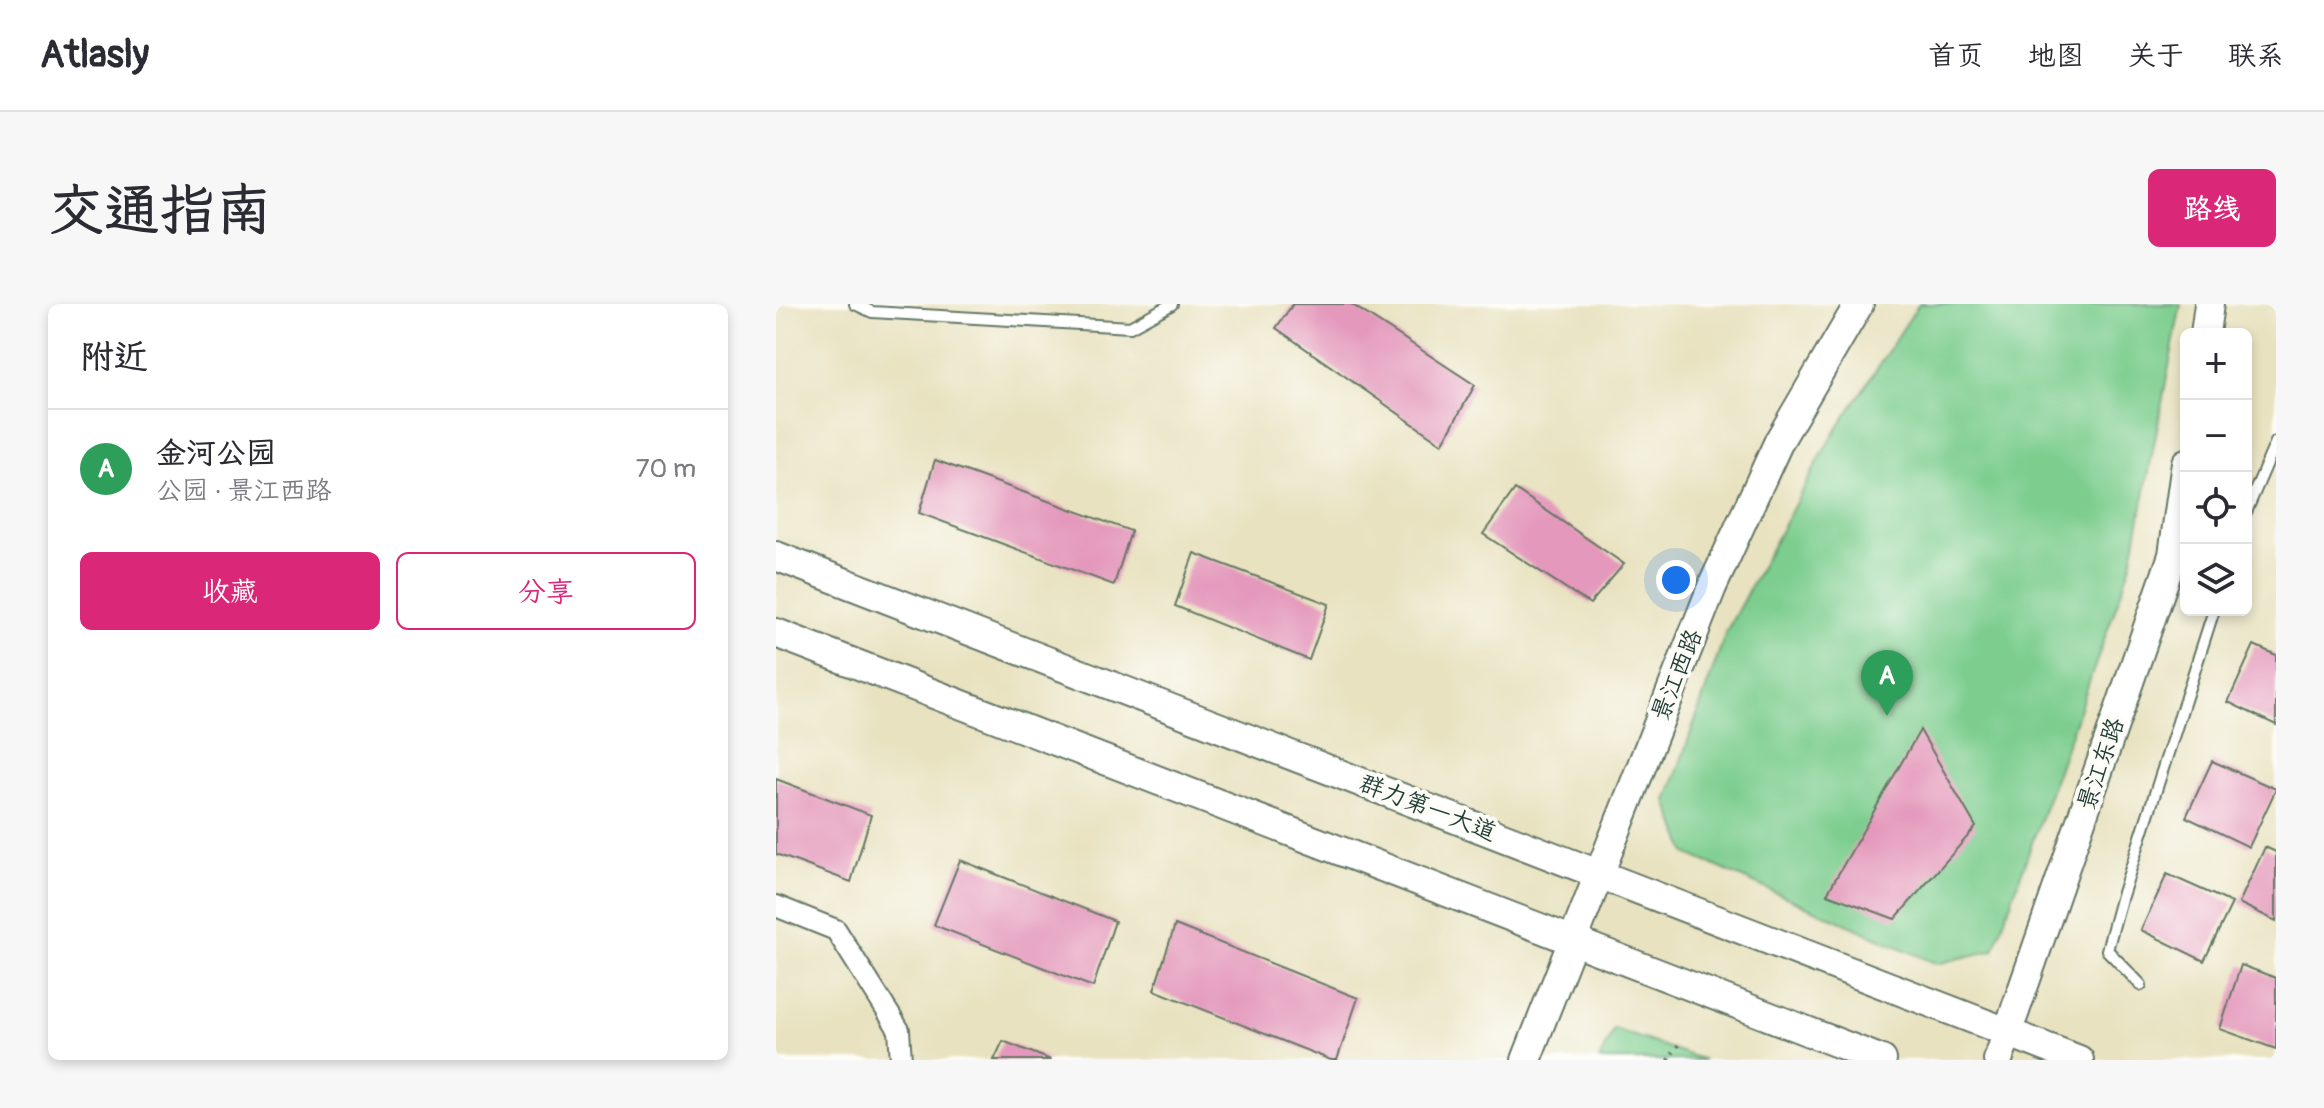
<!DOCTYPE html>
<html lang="zh">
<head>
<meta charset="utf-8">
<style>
	body { margin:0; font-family:Pangolin,"LXGW WenKai TC",sans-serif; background:#f7f7f7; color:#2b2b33 }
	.controls { position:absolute; right:24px; top:24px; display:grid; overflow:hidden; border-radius:12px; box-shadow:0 4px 12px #0003 }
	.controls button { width:72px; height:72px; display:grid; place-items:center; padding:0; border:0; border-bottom:2px solid #e1e1e2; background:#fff; color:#2b2b33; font:40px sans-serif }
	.you { position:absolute; left:900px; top:276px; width:28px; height:28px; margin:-20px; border:6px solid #fff; border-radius:50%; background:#1a73e8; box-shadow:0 0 0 12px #1a73e833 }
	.badge { display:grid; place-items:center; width:52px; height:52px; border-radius:50%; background:#db2777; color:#fff; font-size:26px; font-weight:700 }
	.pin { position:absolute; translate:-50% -66px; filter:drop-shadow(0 2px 4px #0008) }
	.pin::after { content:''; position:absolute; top:42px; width:28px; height:24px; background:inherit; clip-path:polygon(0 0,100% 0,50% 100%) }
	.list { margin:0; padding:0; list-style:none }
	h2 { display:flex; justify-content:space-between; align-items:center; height:104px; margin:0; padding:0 32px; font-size:34px }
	h2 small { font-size:26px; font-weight:400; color:#7c7c81 }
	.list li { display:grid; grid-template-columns:52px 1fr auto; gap:24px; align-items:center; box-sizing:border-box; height:120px; padding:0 32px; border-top:2px solid #e1e1e2 }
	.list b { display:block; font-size:30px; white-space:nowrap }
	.list p { margin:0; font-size:26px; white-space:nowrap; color:#7c7c81 }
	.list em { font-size:26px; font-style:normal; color:#7c7c81 }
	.actions { display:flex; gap:16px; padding:24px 32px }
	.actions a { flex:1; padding:18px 0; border:2px solid #db2777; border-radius:12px; text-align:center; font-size:28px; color:#db2777 }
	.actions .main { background:#db2777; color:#fff }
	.icon { flex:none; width:44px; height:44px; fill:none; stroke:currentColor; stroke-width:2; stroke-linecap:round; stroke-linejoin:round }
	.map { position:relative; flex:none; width:1500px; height:756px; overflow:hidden; border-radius:12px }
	header { display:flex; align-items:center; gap:48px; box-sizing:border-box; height:112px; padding:0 40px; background:#fff; border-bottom:2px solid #e1e1e2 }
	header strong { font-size:38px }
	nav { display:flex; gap:44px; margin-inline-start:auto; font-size:28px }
	.intro { display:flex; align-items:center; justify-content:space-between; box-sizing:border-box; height:192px; padding:0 48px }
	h1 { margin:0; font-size:56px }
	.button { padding:20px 36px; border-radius:12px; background:#db2777; color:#fff; font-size:28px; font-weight:700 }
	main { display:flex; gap:48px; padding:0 48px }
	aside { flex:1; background:#fff; border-radius:12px; box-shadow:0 4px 12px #0003 }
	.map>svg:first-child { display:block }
</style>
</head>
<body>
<header>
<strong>Atlasly</strong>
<nav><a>首页</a><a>地图</a><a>关于</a><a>联系</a></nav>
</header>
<div class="intro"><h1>交通指南</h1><a class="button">路线</a></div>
<main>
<aside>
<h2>附近<small></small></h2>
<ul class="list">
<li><span class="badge" style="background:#2e9e5b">A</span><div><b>金河公园</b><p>公园 · 景江西路</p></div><em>70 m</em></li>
</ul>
<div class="actions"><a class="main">收藏</a><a>分享</a></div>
</aside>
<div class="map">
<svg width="1500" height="756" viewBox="0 0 1500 756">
	<rect width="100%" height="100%" fill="#fdfcf7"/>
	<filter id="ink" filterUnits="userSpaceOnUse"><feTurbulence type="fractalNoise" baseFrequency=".0125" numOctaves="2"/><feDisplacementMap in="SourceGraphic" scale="16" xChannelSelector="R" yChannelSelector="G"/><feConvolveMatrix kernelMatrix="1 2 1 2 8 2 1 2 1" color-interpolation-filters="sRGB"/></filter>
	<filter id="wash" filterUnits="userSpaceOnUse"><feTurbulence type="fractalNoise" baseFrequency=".006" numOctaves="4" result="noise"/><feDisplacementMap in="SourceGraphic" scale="32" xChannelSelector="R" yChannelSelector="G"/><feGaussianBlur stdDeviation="1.8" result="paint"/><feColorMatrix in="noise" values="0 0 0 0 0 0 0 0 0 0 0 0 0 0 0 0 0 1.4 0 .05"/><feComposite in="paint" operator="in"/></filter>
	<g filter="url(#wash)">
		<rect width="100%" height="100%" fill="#e8e2c0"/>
		<g fill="#7bcd8e" stroke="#4d8561" stroke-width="2">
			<path d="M1143,0H1405L1355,260L1218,646L1161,660L910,549L891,497L950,328L1052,139Z"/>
			<path d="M838,725L928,756H823Z"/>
		</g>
		<g id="blocks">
			<g fill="#e499bc">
				<path d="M517,0H575L699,81L666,140L500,24Z"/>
				<path d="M159,156L355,227L338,281L143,209Z"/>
				<path d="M739,185L848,260L814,300L707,230Z"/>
				<path d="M418,249L553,300L533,356L399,302Z"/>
				<path d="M1478,341L1500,351V421L1452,398Z"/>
				<path d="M1144,426L1200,523L1119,615L1051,590Z"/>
				<path d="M1436,457L1500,485L1473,543L1410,513Z"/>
				<path d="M0,475L95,511L75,578L0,550Z"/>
				<path d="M1489,543L1500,548V617L1463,599Z"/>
				<path d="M184,556L339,617L317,683L158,621Z"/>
				<path d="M1391,570L1456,599L1428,657L1365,626Z"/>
				<path d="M399,621L582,694L561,756H555L378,686Z"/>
				<path d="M1465,661L1500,674V745L1444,725Z"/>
				<path d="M227,737L275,756H218Z"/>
			</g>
		</g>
	</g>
	<g filter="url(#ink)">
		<use href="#blocks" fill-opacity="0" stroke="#657765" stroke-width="2"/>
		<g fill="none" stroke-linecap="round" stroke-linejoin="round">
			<g stroke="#657765" stroke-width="14">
				<g id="lane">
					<path d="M79,0L96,8L354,23L396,0"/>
					<path d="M1470,208L1500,138"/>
					<path d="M1365,681L1331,646L1345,595L1438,306"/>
				</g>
			</g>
			<g stroke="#657765" stroke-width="24">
				<path id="street" d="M0,602L60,626L123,726L125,756"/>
			</g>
			<g stroke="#657765" stroke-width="32">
				<g id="secondary">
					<path d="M1429,30L1433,0"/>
					<path d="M0,252L1303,756"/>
					<path d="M0,329L1106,756"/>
					<path d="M750,756L936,283L1003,137L1083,0"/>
					<path d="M1222,756L1397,251L1410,159"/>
				</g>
			</g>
			<path stroke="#657765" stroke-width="4" stroke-dasharray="2 6" stroke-linecap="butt" d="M892,756L903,740"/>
			<use href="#lane" stroke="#fff" stroke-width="10"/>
			<use href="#street" stroke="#fff" stroke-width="20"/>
			<use href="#secondary" stroke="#fff" stroke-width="28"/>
		</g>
	</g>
	<g text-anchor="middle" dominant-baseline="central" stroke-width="8" stroke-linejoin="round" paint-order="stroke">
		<g font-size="24" fill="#1f3d34" stroke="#fdfcf7">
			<text transform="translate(901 371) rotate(-68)">景江西路</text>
			<text transform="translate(1325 460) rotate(-71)">景江东路</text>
			<text transform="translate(652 504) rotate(21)">群力第一大道</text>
		</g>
	</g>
</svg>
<div class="controls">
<button>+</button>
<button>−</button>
<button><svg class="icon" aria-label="locate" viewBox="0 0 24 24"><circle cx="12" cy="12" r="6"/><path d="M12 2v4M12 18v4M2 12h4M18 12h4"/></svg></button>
<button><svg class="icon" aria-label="layers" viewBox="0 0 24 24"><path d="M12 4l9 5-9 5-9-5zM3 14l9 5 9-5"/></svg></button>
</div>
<div class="you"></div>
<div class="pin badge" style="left:1111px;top:412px;background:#2e9e5b">A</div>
</div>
</main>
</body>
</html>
